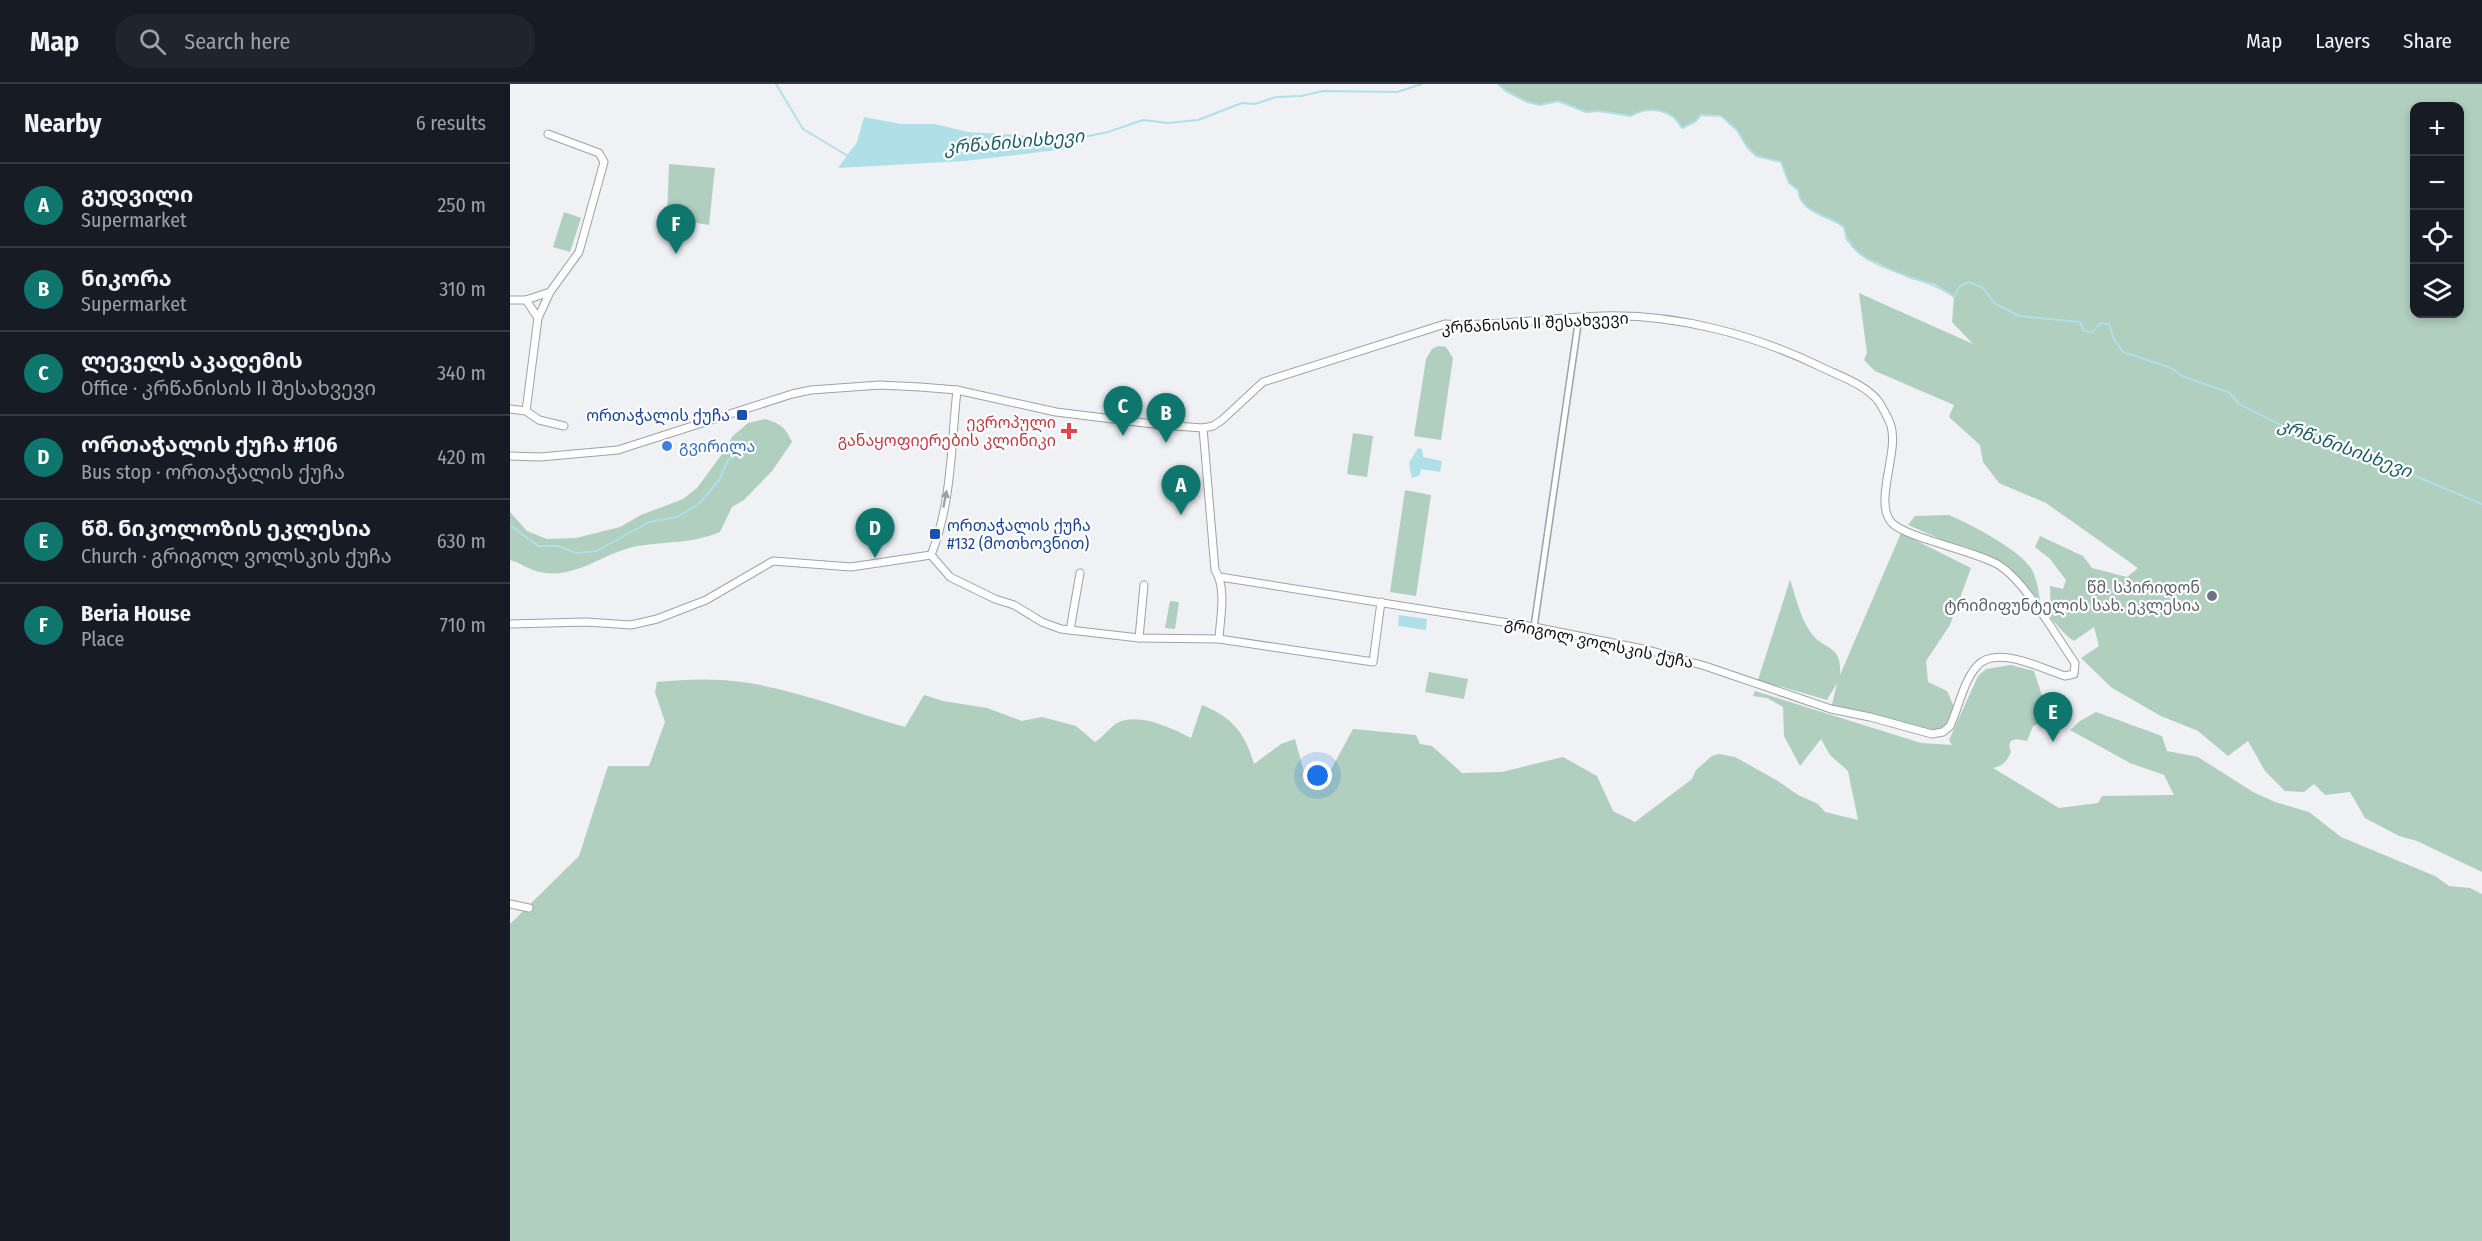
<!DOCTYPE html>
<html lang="en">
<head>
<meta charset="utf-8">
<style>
	body { margin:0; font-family:"Fira Sans Condensed","Noto Sans Georgian",sans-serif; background:#20242c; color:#f1f3f6 }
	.controls { position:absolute; right:18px; top:18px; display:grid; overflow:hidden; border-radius:12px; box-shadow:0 3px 9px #0003 }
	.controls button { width:54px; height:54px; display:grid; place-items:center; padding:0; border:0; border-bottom:2px solid #363941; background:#171b24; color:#f1f3f6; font:30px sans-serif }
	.you { position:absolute; left:808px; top:692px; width:21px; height:21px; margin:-15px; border:4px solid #fff; border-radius:50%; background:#1a73e8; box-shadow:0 0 0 9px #1a73e833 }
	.badge { display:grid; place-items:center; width:39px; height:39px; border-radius:50%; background:#0f766e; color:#fff; font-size:20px; font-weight:700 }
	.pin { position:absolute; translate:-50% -50px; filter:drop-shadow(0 2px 3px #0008) }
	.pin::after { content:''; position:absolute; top:32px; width:21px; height:18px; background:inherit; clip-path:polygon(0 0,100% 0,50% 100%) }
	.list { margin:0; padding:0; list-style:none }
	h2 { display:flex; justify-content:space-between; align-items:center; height:78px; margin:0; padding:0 24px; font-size:26px }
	h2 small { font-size:20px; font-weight:400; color:#9ea1a6 }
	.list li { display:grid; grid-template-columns:39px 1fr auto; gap:18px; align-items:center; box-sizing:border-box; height:84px; padding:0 24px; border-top:2px solid #363941 }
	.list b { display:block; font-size:22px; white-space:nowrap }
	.list p { margin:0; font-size:20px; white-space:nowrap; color:#9ea1a6 }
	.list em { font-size:20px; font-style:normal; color:#9ea1a6 }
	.icon { flex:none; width:33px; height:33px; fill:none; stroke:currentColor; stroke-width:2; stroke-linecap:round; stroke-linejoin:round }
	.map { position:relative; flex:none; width:1972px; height:1157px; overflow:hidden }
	header { display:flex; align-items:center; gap:36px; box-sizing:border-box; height:84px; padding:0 30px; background:#171b24; border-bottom:2px solid #363941 }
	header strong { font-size:28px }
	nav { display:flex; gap:33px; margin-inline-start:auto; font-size:21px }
	.search { width:420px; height:54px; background:#20242c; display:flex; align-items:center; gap:15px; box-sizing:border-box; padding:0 21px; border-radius:24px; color:#9ea1a6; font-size:22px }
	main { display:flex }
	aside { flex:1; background:#171b24 }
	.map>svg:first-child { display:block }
</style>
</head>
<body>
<header>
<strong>Map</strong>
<div class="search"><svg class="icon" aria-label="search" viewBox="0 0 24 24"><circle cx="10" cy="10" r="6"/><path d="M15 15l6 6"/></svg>Search here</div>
<nav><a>Map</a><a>Layers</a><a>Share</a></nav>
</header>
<main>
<aside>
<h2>Nearby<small>6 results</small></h2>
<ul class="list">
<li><span class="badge">A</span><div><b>გუდვილი</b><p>Supermarket</p></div><em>250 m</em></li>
<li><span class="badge">B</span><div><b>ნიკორა</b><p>Supermarket</p></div><em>310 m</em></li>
<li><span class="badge">C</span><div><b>ლეველს აკადემის</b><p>Office · კრწანისის II შესახვევი</p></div><em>340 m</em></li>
<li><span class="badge">D</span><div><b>ორთაჭალის ქუჩა #106</b><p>Bus stop · ორთაჭალის ქუჩა</p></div><em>420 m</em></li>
<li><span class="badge">E</span><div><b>წმ. ნიკოლოზის ეკლესია</b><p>Church · გრიგოლ ვოლსკის ქუჩა</p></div><em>630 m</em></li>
<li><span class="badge">F</span><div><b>Beria House</b><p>Place</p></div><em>710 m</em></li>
</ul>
</aside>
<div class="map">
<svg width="1972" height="1157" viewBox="0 0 1972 1157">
	<rect width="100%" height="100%" fill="#eff1f5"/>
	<g fill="#b0cfbf" fill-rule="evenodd">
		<path d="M988,0H1972V788L1907,757L1889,752L1855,734L1840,708L1815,711L1804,700L1794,708L1775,707L1755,687L1738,657L1718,672L1688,647L1651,632L1602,604L1571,574L1589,562L1584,543L1564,557C1554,551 1549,542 1541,535L1540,502L1553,505L1556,496L1540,475L1525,463L1530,452L1573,472L1582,484L1617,493L1628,484L1536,419L1489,399L1473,378L1470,361L1439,333L1444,321L1365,287L1354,276L1357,269L1349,209L1463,260L1442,238L1444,213L1425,200L1401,195L1351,171L1336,156L1334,143C1317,131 1290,129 1288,106L1279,99L1271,78L1246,72L1237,63L1227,46L1211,32L1191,31L1185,38L1172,44C1162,25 1139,21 1121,32L1089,27L1076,28L1048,17L1030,21L1017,18L996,7ZM1904,22H1950V230H1904Z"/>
		<path d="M159,80L205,84L199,141L157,134Z"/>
		<path d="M54,128L71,134L60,168L43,163Z"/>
		<path d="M928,262L936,263L943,274L931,356L904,352L916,275L922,265Z"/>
		<path d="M255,335C270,339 276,344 282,358L262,387L234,416L222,423L210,448C182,460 157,457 128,462C96,467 66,496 30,488C19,486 11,479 0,476V428L17,447L37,455L66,454L110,443L131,431L173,415L187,404L212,370L223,352L238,339Z"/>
		<path d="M843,349L863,352L857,393L837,390Z"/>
		<path d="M895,406L921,411L906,512L880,508Z"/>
		<path d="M1439,431C1460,440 1511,466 1522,486C1528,498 1529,510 1531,523L1502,486L1492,479L1457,463L1435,457L1398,441L1405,432Z"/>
		<path d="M1391,449L1461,484L1440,541L1416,577L1418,598L1437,607L1444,623L1433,648L1397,644L1321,625L1327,599L1317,616L1248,596L1280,496C1286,513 1290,534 1301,549C1315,568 1332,559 1330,591Z"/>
		<path d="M660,517L669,518L665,545L655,544Z"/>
		<path d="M1501,581L1524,587L1533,615L1536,618L1552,617L1561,625L1559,639L1549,645L1528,640L1523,642L1517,657L1506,655L1501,657L1499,662L1501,668C1497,677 1493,682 1483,684L1549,724L1588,719L1592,712L1664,711L1654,691L1620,679L1560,646L1570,637L1586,628L1652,652L1657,667L1688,673L1743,708L1765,718L1799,728L1831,753L1925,792L1939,802L1960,804L1972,810V1157H0V840L69,772L98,682H139L155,638L145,608L147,598C178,595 208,594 239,599C292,608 343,628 395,643L414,611L433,617L477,624L512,637L532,633L566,642L585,658C593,653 599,644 607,639C628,628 662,644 681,654L692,621C722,633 735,649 744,680L771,660L785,655L794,688L811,704L843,645L906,651L910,660L922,662L952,689L992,688L1053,673L1087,692L1103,727L1125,738L1182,695L1186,686L1202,672L1209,670L1225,673L1268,697L1288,711L1308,720L1315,728L1348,736L1338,687L1320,671L1311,655L1290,682L1274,652L1273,623L1257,614L1243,612L1245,607L1411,659L1442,661L1439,656L1468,592L1476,585Z"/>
		<path d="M919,588L958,595L954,615L915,608Z"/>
	</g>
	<g fill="#b0e0e7">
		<path d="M354,33L391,40H425L458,48L558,54L563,60L556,65L455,77L328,84L347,58Z"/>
		<path d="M908,364L912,365L913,373L932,377L930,388L911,385L910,391L902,394L899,379Z"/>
		<path d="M889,531L917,535L916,546L888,542Z"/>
	</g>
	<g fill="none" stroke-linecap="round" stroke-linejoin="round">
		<g stroke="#b0e0e7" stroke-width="2">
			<path d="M266,0L293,45L338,72"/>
			<path d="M988,0L996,7L1017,18L1030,21L1048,17L1076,28L1089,27L1121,32C1139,21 1162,25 1172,44L1185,38L1191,31L1211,32L1227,46L1237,63L1246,72L1271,78L1279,99L1288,106C1290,129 1318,131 1334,143C1340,188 1415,189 1444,213L1450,202L1459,198L1473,204L1484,219L1509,232L1570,238L1574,247L1583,248L1590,239L1599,240L1604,255L1613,268L1661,284L1672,292L1720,309L1729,320L1775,343L1818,354L1851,374H1867L1883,379L1905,392L1972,420"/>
			<path d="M559,56L598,48L633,36L658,39L688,36L732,19L745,20L766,13L791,12L813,7L887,8L912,0"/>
			<path d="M0,441L28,462H48L66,469L87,467L139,438L167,433L189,420L209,396L218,376L243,359"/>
		</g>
		<g stroke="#9fa1a4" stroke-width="8">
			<path id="pedestrian" d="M1024,543L1069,233"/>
		</g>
		<g stroke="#9fa1a4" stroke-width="9">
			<g id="minor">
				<path d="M0,216H16L40,208"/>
				<path d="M16,216L28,234"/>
				<path d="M0,325L16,327L29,336L54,342"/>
				<path d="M16,327L28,234L40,208L69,168L94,78L89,69L38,50"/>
				<path d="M693,344L705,486C717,504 710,534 709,555"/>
				<path d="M0,372L30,373L108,366L282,310L301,306L370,301L410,303L447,306L546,328L651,341L693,344L703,342L712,336L753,298L935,240C989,243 1040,233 1093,232C1168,230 1245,251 1311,283C1329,292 1357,301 1369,318C1373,325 1379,335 1381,342C1389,369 1363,419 1382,439C1397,454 1462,466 1487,480C1514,495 1546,552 1565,579L1564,590L1555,592C1533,585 1485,560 1467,582C1453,598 1449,623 1440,642L1433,648L1422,650L1360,633L1321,625L1195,582L1138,566L1024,543L710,493"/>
				<path d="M421,471L440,493L485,515L504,521L532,538L551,545L629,554L709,555L863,578L871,518"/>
				<path d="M421,471C442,419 441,361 447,306"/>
				<path d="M0,540L76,538L121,541L147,535L196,516L263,477L341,483L421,471"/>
				<path d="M560,546L570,489"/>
				<path d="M629,554L634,501"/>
				<path d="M0,820L19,824"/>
			</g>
		</g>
		<use href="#pedestrian" stroke="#fff" stroke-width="5"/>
		<use href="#minor" stroke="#fff" stroke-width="7"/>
	</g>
	<defs><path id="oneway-solid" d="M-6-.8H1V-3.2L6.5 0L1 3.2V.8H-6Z" transform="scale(1.5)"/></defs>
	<use fill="#a0a0a1" href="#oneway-solid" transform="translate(435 415) rotate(-79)"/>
	<g fill="#1a4fb4" stroke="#fff" stroke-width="2">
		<rect x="226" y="325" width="12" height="12" rx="3"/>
		<rect x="419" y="444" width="12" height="12" rx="3"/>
	</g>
	<path fill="#e0444e" stroke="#fff" stroke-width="2" d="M556 338h6v6h6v6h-6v6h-6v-6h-6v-6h6z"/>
	<circle fill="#3f7fe0" stroke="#fff" stroke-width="2" cx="157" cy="362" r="6"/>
	<circle fill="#6b7280" stroke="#fff" stroke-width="2" cx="1702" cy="512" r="6"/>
	<g text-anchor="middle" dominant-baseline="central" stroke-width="4.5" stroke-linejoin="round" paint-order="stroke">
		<g font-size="16" fill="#121213" stroke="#fff">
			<text transform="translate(1025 239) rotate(-3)">კრწანისის II შესახვევი</text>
			<text transform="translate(1089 559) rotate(12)">გრიგოლ ვოლსკის ქუჩა</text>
		</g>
		<g font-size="16" fill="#164399" stroke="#fff" text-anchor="end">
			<text x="220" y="331">ორთაჭალის ქუჩა</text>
			<text x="437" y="441" text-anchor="start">ორთაჭალის ქუჩა<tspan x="437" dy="18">#132 (მოთხოვნით)</tspan></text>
		</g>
		<g font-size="16" fill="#be3a42" stroke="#fff" text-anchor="end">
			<text x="546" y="338">ევროპული<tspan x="546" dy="18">განაყოფიერების კლინიკი</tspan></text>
		</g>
		<g font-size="16" fill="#366cbe" stroke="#fff" text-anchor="start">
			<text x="169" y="362">გვირილა</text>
		</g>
		<g font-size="16" fill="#5b616d" stroke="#fff" text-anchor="end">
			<text x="1690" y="503">წმ. სპირიდონ<tspan x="1690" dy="18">ტრიმიფუნტელის სახ. ეკლესია</tspan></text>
		</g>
		<g font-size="18" font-style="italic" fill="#1b5b63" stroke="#fff">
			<text transform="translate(504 58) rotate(-5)">კრწანისისხევი</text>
			<text transform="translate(1835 364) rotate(20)">კრწანისისხევი</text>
		</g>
	</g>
</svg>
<div class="controls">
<button>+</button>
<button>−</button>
<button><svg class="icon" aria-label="locate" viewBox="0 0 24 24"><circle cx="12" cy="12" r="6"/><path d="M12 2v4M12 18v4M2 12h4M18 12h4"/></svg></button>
<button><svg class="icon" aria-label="layers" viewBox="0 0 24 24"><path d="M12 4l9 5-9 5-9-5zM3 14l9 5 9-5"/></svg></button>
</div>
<div class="you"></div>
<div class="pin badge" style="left:671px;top:431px">A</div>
<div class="pin badge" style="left:656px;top:359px">B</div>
<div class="pin badge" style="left:613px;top:352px">C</div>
<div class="pin badge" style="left:365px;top:474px">D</div>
<div class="pin badge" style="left:1543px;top:658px">E</div>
<div class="pin badge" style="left:166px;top:170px">F</div>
</div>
</main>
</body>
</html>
